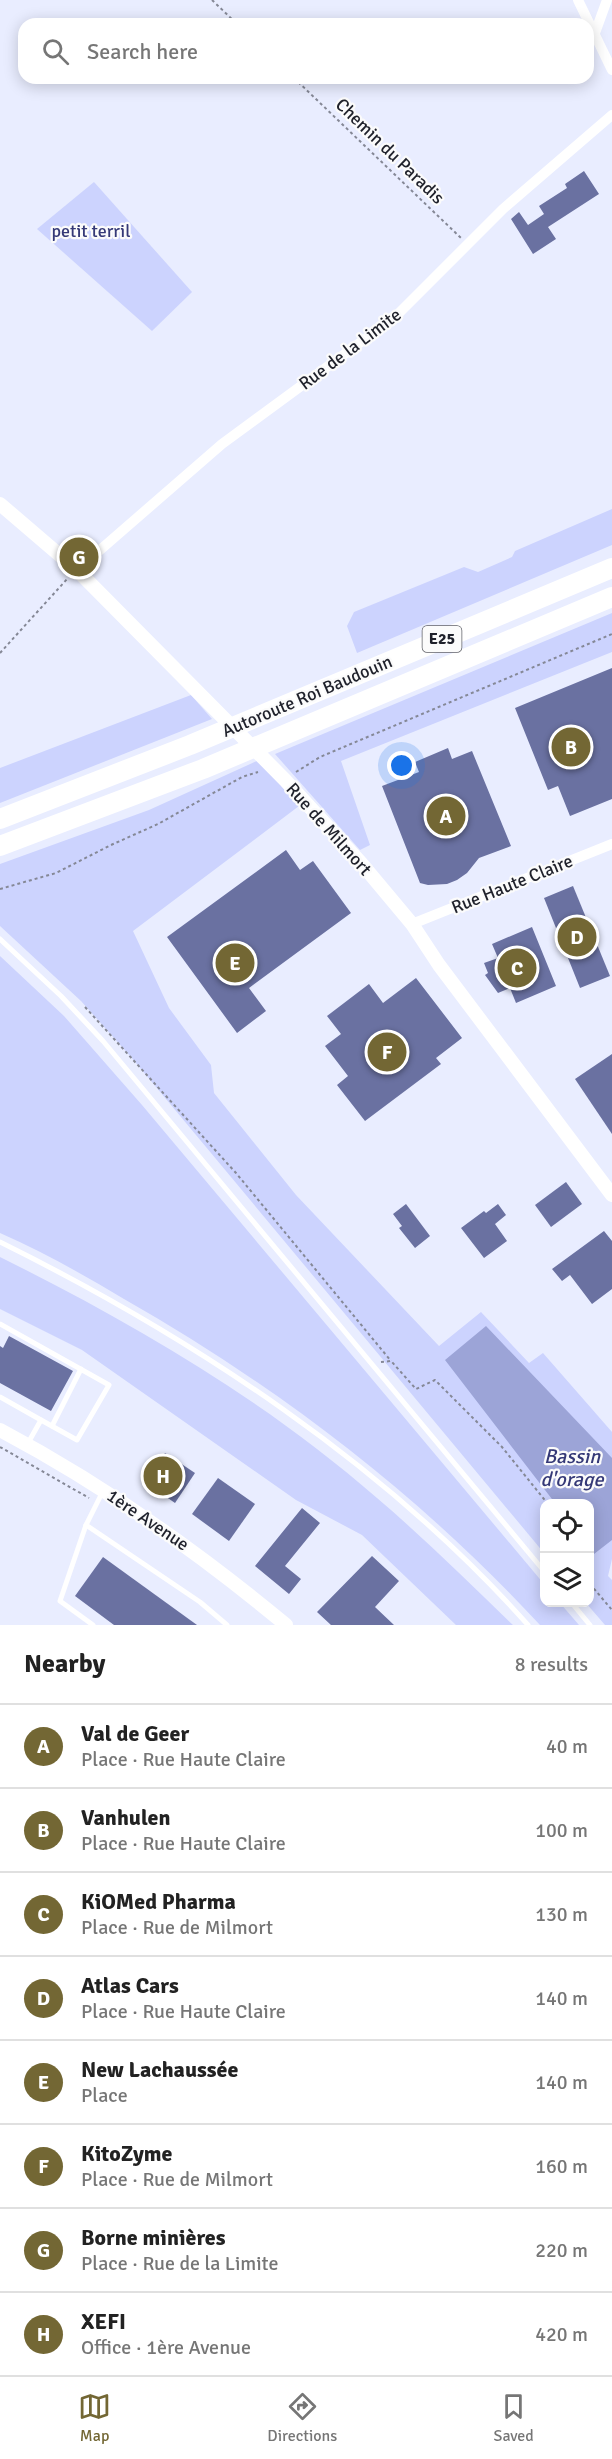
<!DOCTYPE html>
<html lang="en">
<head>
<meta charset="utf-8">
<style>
	body { margin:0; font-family:Signika,sans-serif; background:#f6f6f6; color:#222 }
	.controls { position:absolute; right:18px; bottom:18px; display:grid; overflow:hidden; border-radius:12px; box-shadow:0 3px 15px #0003 }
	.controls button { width:54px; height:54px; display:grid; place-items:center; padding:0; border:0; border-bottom:2px solid #e0e0e0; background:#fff; color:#222; font:30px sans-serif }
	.you { position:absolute; left:402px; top:766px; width:21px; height:21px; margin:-15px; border:4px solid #fff; border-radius:50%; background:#1a73e8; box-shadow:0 0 0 9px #1a73e833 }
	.badge { display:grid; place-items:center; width:39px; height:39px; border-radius:50%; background:#736734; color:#fff; font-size:20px; font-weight:700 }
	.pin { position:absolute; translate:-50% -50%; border:3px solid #fff; box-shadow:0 2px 6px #0006 }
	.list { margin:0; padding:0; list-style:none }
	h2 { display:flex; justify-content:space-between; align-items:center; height:78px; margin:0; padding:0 24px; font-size:26px }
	h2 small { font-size:20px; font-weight:400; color:#767676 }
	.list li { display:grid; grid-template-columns:39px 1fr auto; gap:18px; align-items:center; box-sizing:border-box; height:84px; padding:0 24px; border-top:2px solid #e0e0e0 }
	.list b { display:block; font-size:22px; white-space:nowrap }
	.list p { margin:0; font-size:20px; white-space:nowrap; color:#767676 }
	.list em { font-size:20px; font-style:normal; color:#767676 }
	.icon { flex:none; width:33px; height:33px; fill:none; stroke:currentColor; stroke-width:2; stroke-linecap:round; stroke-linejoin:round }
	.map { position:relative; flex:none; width:612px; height:1625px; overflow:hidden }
	.search { position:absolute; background:#fff; box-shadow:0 3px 15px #0003; left:18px; right:18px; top:18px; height:66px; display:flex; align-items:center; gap:15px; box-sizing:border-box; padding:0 21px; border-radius:18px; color:#767676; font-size:22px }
	.sheet { height:750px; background:#fff }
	nav { display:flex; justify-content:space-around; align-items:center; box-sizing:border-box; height:84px; border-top:2px solid #e0e0e0; background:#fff; font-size:16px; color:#767676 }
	nav a { display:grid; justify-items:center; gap:3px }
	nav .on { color:#736734 }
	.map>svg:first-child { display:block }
</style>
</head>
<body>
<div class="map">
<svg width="612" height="1625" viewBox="0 0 612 1625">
	<rect width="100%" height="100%" fill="#e9edff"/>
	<g fill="#ccd3fe">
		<path d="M94,182L192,292L152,331L37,229Z"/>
		<path d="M612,509V545L357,653L347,626L354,612L464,567L478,572L512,557L515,551Z"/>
		<path d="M612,613V652L341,761L370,845L360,850L275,754Z"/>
		<path d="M191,695L212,719L0,803V768Z"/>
		<path d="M259,760L299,806L133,931L169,1008L211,1065L214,1093L296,1195L439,1346L481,1312L529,1363L543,1353L612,1432V1559L608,1576L612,1580V1625H605L586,1603L590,1602V1504H544V1553L131,1057L81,1001L0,926V864L149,810Z"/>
		<path d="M0,956L64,1016L142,1105L544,1584V1602L560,1603L579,1625H540C420,1495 277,1386 124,1299C84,1275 43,1252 0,1233Z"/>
		<path d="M0,1257C133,1323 265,1400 377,1498C424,1538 468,1582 513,1625H456L362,1535L296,1500L82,1350L0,1309Z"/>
	</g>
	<path fill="#9ca4d7" d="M486,1326L612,1458V1540L594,1554L590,1548V1504L555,1503L445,1360Z"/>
	<g fill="#6a71a1">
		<path d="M584,171L599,194L548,227L556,239L533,254L511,219L519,212L528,225L544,214L539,206L567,188L565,184Z"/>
		<path d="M612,668V799L570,816L558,786L548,790L515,708Z"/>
		<path d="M448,748L452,759L472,751L511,846L479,858L467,873L457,880L447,884L428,885L420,883L382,786L419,772L415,762Z"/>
		<path d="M286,850L300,870L313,861L351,913L249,988L266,1011L237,1033L167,937Z"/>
		<path d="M573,886L610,976L580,988L544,898Z"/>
		<path d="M532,927L556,986L516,1003L510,988L498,993L485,975L488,973L484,963L498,958L492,944Z"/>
		<path d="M416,978L462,1038L436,1058L441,1064L365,1121L337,1085L348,1076L325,1046L341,1034L327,1016L369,984L383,1003Z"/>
		<path d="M612,1054V1134L575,1079Z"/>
		<path d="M566,1182L582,1204L551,1227L535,1205Z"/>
		<path d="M406,1204L430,1236L415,1248L399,1228L402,1226L393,1214Z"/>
		<path d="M498,1204L506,1215L495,1224L507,1241L484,1258L461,1228L484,1211L486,1213Z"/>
		<path d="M604,1231L612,1241V1289L592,1304L570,1275L562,1281L552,1269Z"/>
		<path d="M9,1336L73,1371L51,1411L0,1383V1346L3,1348Z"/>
		<path d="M165,1453L195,1473L175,1503L145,1482Z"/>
		<path d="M218,1478L255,1504L229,1541L192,1514Z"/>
		<path d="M302,1508L320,1523L285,1566L301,1579L289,1594L255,1566Z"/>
		<path d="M372,1556L399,1581L375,1607L394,1625H331L317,1612Z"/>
		<path d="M103,1557L197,1625H114L75,1596Z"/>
	</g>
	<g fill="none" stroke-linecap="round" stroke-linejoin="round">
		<g stroke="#858896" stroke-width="2" stroke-dasharray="3 3" stroke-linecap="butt">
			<path d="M212,0L237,24"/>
			<path d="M294,78L461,238"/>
			<path d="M0,653L68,578"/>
			<path d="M296,772L320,757L612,634"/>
			<path d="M0,889L56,873L111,845L158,824L242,777L258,772"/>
			<path d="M85,1007L236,1173L391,1361"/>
			<path d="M381,1362L391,1361L416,1389L435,1380L502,1447L548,1504"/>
			<path d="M0,1447L89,1498"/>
			<path d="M590,1584L612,1610"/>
		</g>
		<g stroke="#fff" stroke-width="5">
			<path d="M0,939L61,996L103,1041L544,1571"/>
			<path d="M0,1242C192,1337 385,1464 528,1625"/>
			<path d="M0,1324L109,1385L77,1440L41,1420"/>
			<path d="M0,1397L41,1420L28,1443"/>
			<path d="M52,1426L81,1369"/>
			<path d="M86,1525L200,1602L227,1625"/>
			<path d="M571,1602L590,1625"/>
			<path d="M93,1625L60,1601L86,1525L103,1491"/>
		</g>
		<g stroke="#fff" stroke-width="10">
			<path d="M578,0L612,70"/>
			<path d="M595,33L607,0"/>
			<path d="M77,570L222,444L395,317L503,209L612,115"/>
			<path d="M412,924L612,844"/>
		</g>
		<g stroke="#fff" stroke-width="14">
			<path d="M0,504L77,570L285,780L361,863L412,924L439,965L612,1195"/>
			<path d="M0,1430C102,1484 197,1551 286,1625"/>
		</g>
		<g stroke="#fff" stroke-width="20">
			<path d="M0,819L190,745L612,568"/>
			<path d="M0,846L203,769L612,597"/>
		</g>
	</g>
	<g text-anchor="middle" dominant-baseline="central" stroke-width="4.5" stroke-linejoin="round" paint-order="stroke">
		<rect fill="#fbfbfb" stroke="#616269" stroke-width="1.5" x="422.5" y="626" width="39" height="26" rx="4.5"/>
		<g font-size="16" font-weight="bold" fill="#1f212b">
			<text x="442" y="639">E25</text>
		</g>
		<g font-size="18" fill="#1f212b" stroke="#fbfbfb">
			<text transform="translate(390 151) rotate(44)">Chemin du Paradis</text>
			<text transform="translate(350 349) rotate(-37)">Rue de la Limite</text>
			<text transform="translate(307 696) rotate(-23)">Autoroute Roi Baudouin</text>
			<text transform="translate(329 829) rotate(48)">Rue de Milmort</text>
			<text transform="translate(512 884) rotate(-22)">Rue Haute Claire</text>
			<text transform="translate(148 1520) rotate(34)">1ère Avenue</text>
		</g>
		<g font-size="18" fill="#353977" stroke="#fbfbfb">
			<text x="91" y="231">petit terril</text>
		</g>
		<g font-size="20" font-style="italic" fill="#353977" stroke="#fbfbfb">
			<text x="572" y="1456">Bassin<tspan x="572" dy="23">d'orage</tspan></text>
		</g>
	</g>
</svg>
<div class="controls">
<button><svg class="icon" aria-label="locate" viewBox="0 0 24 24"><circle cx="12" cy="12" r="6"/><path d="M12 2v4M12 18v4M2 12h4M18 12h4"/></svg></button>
<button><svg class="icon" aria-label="layers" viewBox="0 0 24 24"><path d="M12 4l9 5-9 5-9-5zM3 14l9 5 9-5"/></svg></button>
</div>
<div class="you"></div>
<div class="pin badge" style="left:446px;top:816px">A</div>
<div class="pin badge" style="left:571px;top:747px">B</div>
<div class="pin badge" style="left:517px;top:968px">C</div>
<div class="pin badge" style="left:577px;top:937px">D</div>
<div class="pin badge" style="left:235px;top:963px">E</div>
<div class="pin badge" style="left:387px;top:1052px">F</div>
<div class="pin badge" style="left:79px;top:557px">G</div>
<div class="pin badge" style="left:163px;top:1476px">H</div>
<div class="search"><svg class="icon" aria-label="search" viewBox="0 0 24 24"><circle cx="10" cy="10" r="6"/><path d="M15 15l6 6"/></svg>Search here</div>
</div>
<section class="sheet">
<h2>Nearby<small>8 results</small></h2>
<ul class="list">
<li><span class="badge">A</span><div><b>Val de Geer</b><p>Place · Rue Haute Claire</p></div><em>40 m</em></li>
<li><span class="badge">B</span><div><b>Vanhulen</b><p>Place · Rue Haute Claire</p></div><em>100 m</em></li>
<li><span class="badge">C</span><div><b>KiOMed Pharma</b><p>Place · Rue de Milmort</p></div><em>130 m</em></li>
<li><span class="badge">D</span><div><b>Atlas Cars</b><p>Place · Rue Haute Claire</p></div><em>140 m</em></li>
<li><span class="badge">E</span><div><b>New Lachaussée</b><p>Place</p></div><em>140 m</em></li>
<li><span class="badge">F</span><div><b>KitoZyme</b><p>Place · Rue de Milmort</p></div><em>160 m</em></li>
<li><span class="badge">G</span><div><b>Borne minières</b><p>Place · Rue de la Limite</p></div><em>220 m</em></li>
<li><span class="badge">H</span><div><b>XEFI</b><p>Office · 1ère Avenue</p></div><em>420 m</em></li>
</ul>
</section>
<nav>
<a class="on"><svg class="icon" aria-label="map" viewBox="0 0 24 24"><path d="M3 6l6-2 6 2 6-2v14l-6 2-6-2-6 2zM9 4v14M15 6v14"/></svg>Map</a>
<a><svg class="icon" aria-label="directions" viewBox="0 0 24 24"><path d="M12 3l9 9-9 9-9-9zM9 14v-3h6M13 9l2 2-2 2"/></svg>Directions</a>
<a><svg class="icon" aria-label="saved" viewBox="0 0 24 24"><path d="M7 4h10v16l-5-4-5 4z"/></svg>Saved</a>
</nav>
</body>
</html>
